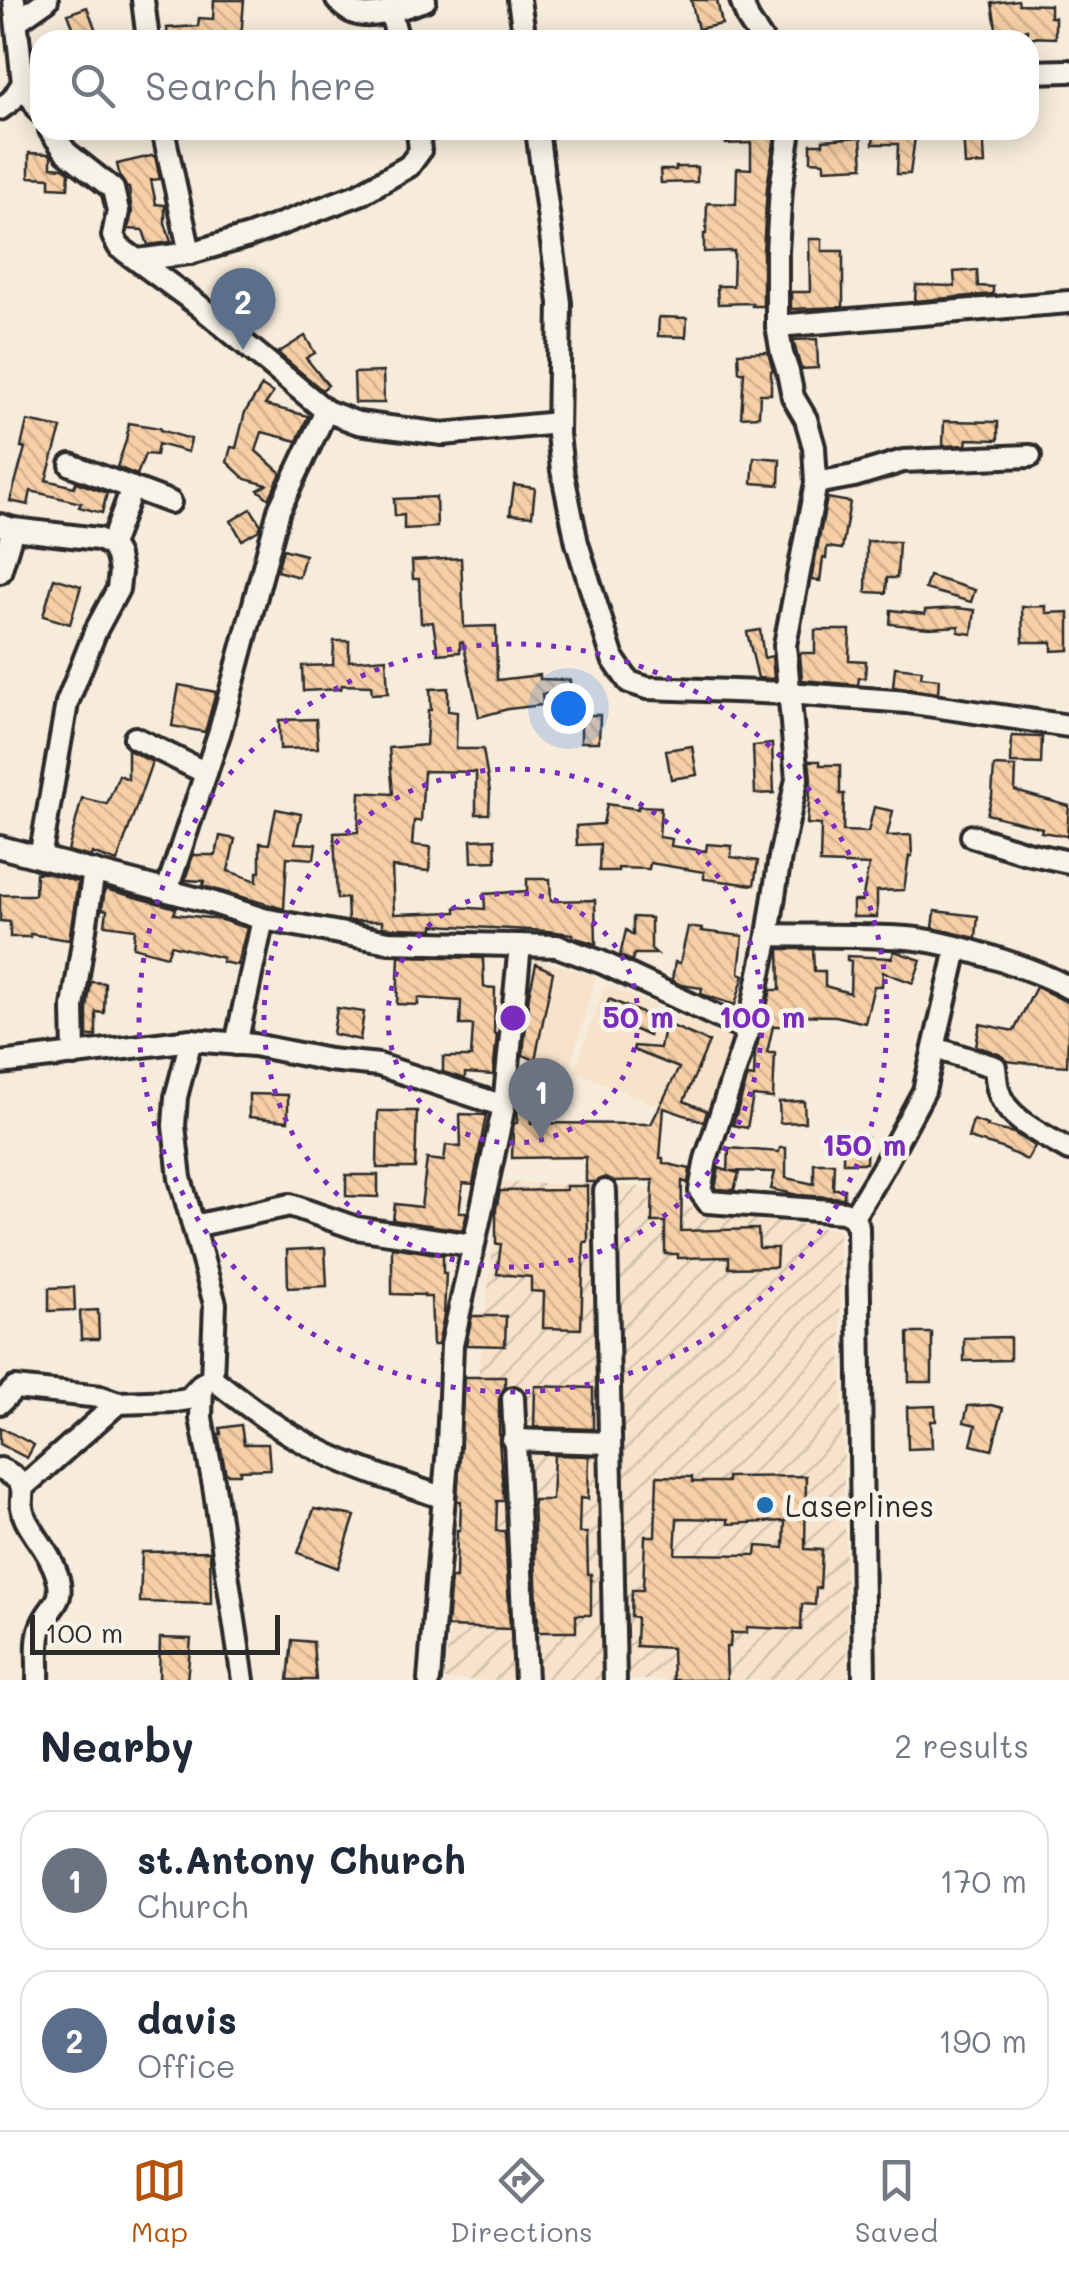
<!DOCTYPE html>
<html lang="en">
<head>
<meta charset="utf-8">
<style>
	body { margin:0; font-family:Mali,sans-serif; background:#f6f6f7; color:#1f2937 }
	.scale { position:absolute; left:30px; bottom:25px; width:250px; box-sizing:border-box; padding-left:10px; border:5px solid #2b2b2b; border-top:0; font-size:28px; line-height:35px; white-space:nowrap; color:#2b2b2b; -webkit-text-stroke:8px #f7f3e8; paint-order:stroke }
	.you { position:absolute; left:568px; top:708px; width:35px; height:35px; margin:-25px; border:8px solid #fff; border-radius:50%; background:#1a73e8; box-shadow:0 0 0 15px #1a73e833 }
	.badge { display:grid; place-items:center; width:65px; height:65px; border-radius:50%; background:#b45309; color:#fff; font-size:32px; font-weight:700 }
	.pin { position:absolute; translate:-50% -82px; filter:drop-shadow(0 2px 5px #0008) }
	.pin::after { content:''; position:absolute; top:52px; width:35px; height:30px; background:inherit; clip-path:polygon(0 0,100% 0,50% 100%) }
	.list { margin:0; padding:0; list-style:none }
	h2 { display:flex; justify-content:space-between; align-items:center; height:130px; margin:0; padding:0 40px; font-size:42px }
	h2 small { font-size:32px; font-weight:400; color:#747a83 }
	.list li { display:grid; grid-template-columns:65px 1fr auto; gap:30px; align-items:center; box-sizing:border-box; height:140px; margin:0 20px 20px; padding:0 20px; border:2px solid #e0e1e3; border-radius:30px }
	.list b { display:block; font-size:38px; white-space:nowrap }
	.list p { margin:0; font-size:32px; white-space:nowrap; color:#747a83 }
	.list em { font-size:32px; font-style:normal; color:#747a83 }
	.icon { flex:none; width:55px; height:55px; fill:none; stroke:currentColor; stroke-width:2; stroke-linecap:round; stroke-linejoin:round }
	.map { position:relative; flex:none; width:1069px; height:1680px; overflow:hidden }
	.search { position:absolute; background:#fff; box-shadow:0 5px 25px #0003; left:30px; right:30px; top:30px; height:110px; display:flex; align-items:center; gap:25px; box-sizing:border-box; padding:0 35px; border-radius:30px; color:#747a83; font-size:38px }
	.sheet { height:450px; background:#fff }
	nav { display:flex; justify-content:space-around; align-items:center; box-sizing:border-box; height:140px; border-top:2px solid #e0e1e3; background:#fff; font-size:28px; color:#747a83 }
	nav a { display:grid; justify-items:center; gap:5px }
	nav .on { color:#b45309 }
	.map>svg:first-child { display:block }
</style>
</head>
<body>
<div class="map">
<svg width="1069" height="1680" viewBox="0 0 1069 1680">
	<defs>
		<pattern id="industrial-furrows" width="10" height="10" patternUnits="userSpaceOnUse" patternTransform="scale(2.5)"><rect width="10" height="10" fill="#f7e3cb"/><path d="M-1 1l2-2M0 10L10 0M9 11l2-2" fill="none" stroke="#d4c3ae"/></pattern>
		<pattern id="building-back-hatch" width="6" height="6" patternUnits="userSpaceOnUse" patternTransform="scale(2.5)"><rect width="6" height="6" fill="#f6cfa6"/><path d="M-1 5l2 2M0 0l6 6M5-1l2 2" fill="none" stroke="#d3b28f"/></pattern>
	</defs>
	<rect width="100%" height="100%" fill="#f7ecdb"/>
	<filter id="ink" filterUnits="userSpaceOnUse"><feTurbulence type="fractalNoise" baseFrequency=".01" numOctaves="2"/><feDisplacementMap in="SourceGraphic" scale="20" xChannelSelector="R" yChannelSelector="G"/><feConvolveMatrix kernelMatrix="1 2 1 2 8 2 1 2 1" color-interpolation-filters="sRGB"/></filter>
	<g filter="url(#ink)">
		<g fill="#f7e3cb">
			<path d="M537,959L596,976L569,1072L515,1057Z"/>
			<path d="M605,985L734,1040L702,1124L574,1071Z"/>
		</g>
		<path fill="url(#industrial-furrows)" d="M500,1182L640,1187L690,1208L839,1230L848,1680H444Z"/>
		<g fill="url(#building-back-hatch)" stroke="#2b2b2b" stroke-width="2.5" fill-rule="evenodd">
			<path d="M214,0H244L241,39L168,40L167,28L198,26L199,18L213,19Z"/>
			<path d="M691,0H717L722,24L698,29Z"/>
			<path d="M1018,0L1019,4L1050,5V17H1055V38L1027,37V30L997,34L992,3Z"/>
			<path d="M87,7L98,36L88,40H78L68,14Z"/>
			<path d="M726,130H776L767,187L763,252V306H752V303L718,304L717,286H733L734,251L704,252V234H706L707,203L736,204L737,168L751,169V143L726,144Z"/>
			<path d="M874,130H916L910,174H897L898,144H873Z"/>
			<path d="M963,130H983L985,164L965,165Z"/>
			<path d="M861,137L863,167L824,169V162L811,161V144H823V140Z"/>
			<path d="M29,153L51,154V167L63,168L69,172L68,188L50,187V178L29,177Z"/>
			<path d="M151,156H155L160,179L151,180L156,204L165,205V223L171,242L148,245L143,230L128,229L132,213L129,188H127L120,177L117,164Z"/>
			<path d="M676,167H697V182L661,183L660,170H676Z"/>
			<path d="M809,239H822V251H843V307L791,309V292H810Z"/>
			<path d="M977,270L978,286L993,287V294L915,301L916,285L955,286L954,272Z"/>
			<path d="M659,317L687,318L686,337L658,336Z"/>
			<path d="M305,336L315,353L306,358L328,385L322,390L278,353Z"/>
			<path d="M817,339L818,368L801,369L793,340Z"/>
			<path d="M768,352L773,371H771V394H760L759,416L741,417L744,372H739L738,353Z"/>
			<path d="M383,372L384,403H355L354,373Z"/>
			<path d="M262,386L273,393L265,405L308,416L297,441L262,432L256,451L281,473L269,499L258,490L267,485L245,479L227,462L231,447L236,448L245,412Z"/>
			<path d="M27,421L61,428L46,480L74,487L76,482L107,493L102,513L79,507L81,503L31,491L28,505L10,501L25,448L21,447Z"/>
			<path d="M944,421L998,422V440L967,439L966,445L943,446Z"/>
			<path d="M129,423L160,428V430L191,439L188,452L158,444L156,455L145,454L137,475L117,467L126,441Z"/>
			<path d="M754,457L780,459L779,485L752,483Z"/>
			<path d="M514,485L535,488L532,516L510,514Z"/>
			<path d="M436,497L437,527L404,529V515L395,516L394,499Z"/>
			<path d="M827,498L850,502L842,549L827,547L826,559L823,558L820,581L811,580Z"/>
			<path d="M251,509L261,525L259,530L242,540L231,521Z"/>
			<path d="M867,541L899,542L897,578H887L886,593L866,592Z"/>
			<path d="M283,549L305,555L299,577L277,571Z"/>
			<path d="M461,558L464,627L496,626L497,680L540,675V679L570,680V694H542L543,705L508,709L479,717L463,642H460V652L438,654L433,622L421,623L419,579H413L412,561Z"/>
			<path d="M929,576L975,590L971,602L925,589Z"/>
			<path d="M54,578L81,586L70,624L43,616Z"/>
			<path d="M1046,606V613L1069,612V650L1052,651V642H1023L1022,607Z"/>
			<path d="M956,608L975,610L972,634L958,632L959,626L929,628L890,624L891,610L925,614V610Z"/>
			<path d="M760,630L764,658L772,656L774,679L758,678L747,632Z"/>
			<path d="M815,630H850L849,660L866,661L865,678H859L858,685L802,680L800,653H815Z"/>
			<path d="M334,641H349V661L386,658L388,693L372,694L371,686L342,685L341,689L303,691L302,666L333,665Z"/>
			<path d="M895,667L922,670L921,677L939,679L938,693L893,687Z"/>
			<path d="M179,685L216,692L205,732L172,726Z"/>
			<path d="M448,688V711L457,712L456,749H483L490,792L489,814H476V772L424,771L421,821H414L412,845L431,847L429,871L392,867L394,914L456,912V907L485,909L484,894L527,891V879H550L551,901L595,900L596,944L573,937V934L547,931L434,925V929L390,928L382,927V921H348L347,898L337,899L334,833L358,832L360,792L393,794L389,748L426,745L428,710H431L430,689Z"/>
			<path d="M581,715H600L599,742H581Z"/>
			<path d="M316,719L318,748L280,749L279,720Z"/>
			<path d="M1012,736L1042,737L1041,764L1011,763Z"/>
			<path d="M772,744L774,793L755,794L753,746Z"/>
			<path d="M692,746L697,775L671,779L666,750Z"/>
			<path d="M128,750L152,762L117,862L92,853L91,857L68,851L82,798L107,804L119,775L128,779Z"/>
			<path d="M809,761H820V765H840V794H844L843,831L868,832L874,807L893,811L887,836L911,835L912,856H909L904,890L877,891V917H853V901H862L869,865L820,863L821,825L807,824L811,778Z"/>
			<path d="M994,766L1016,767L1015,791L1069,806L1067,836L1041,832L1042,828L987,814L992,796Z"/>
			<path d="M607,804L638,809V806L661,807L659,837L672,839L671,846L706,851L707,844L732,846L731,857L758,861L754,885L704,879V872L650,863L649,869L618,868V871H599L600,844L577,845L576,826L603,824Z"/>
			<path d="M276,809L301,814L295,843L316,844L314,859L287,857L284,909L203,886L204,881L185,880L193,855H216L220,836L235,839L228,871L257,881V872H260V843L269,844Z"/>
			<path d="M495,839L496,861L472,862L471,840Z"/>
			<path d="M36,873H47L78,882L69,940L30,934V937H10V922L0,921V895H35Z"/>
			<path d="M105,889L176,908L174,914L218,919L247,928L237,965L222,962L223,958L171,945L167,956L133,947L135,929L105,925L107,910L102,909Z"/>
			<path d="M935,911L978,916L976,938L933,928Z"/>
			<path d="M633,917L651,918V949L657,954H634L632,961L620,956L626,930L633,935Z"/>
			<path d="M688,927L702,929L701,931L743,936L739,973L744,975L735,1005L701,994L702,988L681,985L672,980L675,962L680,963Z"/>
			<path d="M779,949H813L814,971H825V986L850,993L851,961L847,960V956L892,958L894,951L921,960L913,983L883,972L882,986H874L865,1023L836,1016L790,1015L791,1026H773L767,1053H775L773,1098L753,1096L747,1128L733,1125L748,1076L754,1077L755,1053L771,990H780Z"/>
			<path d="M399,956L483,958L484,987L495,988L494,1034H497L493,1075L465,1073V1079L443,1072V1057H471L473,1025H460L461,1001L418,998V1005L397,1004Z"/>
			<path d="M536,964L553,972L535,1060L523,1055L529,995Z"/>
			<path d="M91,982L105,983L104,1013L96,1012V1036H87V1008Z"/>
			<path d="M1036,987L1069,1003L1067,1066L1014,1062L1007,1061L999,1054L976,1046L980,1024L1014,1031Z"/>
			<path d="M609,999L649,1016V1036L604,1016Z"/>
			<path d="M337,1008L364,1012L360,1040L333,1034Z"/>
			<path d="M665,1023L709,1042L684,1101L707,1111L704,1122L664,1108L660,1158H663V1163L690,1169L688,1183L682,1181L681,1231L758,1229L759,1248H777L776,1267L729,1268V1257L678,1258V1254H665V1222H652L653,1180L614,1181L606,1177L596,1182H586V1157L512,1158L513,1129L514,1123H517L518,1103L530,1102L531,1123L651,1124L679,1068L633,1050L634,1046L660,1048Z"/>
			<path d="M249,1094L288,1095V1121L249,1117Z"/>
			<path d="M804,1101L805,1122L780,1123L779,1102Z"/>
			<path d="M378,1111H417L415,1168H377Z"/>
			<path d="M460,1114L486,1115L473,1184L463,1183L459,1212H467L463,1230L393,1220L395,1204L421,1207L427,1159L444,1161L446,1145L461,1147Z"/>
			<path d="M973,1120L988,1125L987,1127L1014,1133L1035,1146L1027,1160L1002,1148L968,1138Z"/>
			<path d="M843,1136L867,1137L866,1163H843Z"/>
			<path d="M729,1148L779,1152L780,1148H786V1178L814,1184V1163H834L833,1189H844V1198L798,1195L771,1189L775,1172L730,1171L739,1173L734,1190L715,1189L719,1168L728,1171Z"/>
			<path d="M346,1175H378V1197L346,1196Z"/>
			<path d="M566,1186H587L588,1242H584L581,1329L543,1328L544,1292L531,1291V1277L497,1274L501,1244H496V1209L500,1191L566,1190Z"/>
			<path d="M392,1247L443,1255V1273H446L444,1315L438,1345H433L431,1297H424V1295L392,1294Z"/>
			<path d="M325,1248L327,1286L288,1288L287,1250Z"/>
			<path d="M74,1287L75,1310L49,1311V1288Z"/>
			<path d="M98,1310L99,1339H81L80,1311Z"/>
			<path d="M472,1316H506L505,1346L466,1345Z"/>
			<path d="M908,1333H932V1382H909Z"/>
			<path d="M1010,1337V1360L964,1361V1338Z"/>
			<path d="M464,1377H505V1387L499,1399V1441L504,1501H497L496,1531H505L510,1629L447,1627L451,1578H456L457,1530H460L461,1501H457Z"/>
			<path d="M535,1386L593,1388V1429L534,1427Z"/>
			<path d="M991,1405L1003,1408L992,1450L971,1445L976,1425L964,1422L968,1406Z"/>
			<path d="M935,1406L936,1421H931L932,1448L908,1449L907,1407Z"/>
			<path d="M241,1425L244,1444H268L270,1469L240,1470V1474H226L218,1434H221L220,1428Z"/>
			<path d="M0,1427L34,1445L27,1458L0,1444Z"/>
			<path d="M554,1455L589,1456L588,1499L580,1498L579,1533H587L588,1574H591V1615H576V1632H538L533,1500H552Z"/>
			<path d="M657,1476L692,1477V1482H727V1477L806,1476L805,1549L822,1550L820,1588H816L815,1605L802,1604L801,1630L747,1627V1633H731L730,1647H726L727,1680H673L672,1648L636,1646L637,1618L631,1617L632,1590H643L645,1536H655ZM677,1518L728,1519V1524L785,1521L784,1548L757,1546L756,1555L675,1554Z"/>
			<path d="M314,1509L355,1516L338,1568L298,1553Z"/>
			<path d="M210,1551L211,1604L140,1602L142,1552Z"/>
			<path d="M160,1638L191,1639L187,1680H159Z"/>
			<path d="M292,1640L313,1642L316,1680H288Z"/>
		</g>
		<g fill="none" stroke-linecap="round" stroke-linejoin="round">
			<g stroke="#2b2b2b" stroke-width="28">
				<g id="minor">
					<path d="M143,0L148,40"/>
					<path d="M337,0C341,4 345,9 350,11C370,23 405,6 425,0"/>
					<path d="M519,0L525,40"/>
					<path d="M741,0L748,19L762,40"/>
					<path d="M390,10L398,40"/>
					<path d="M17,21L47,0"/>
					<path d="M1029,72L1069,71"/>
					<path d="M23,83L40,112"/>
					<path d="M0,109L12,100L23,83L14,0"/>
					<path d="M50,130L66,152L113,189L118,211L113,236L119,247L198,305L326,411L358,423L443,434L558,423"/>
					<path d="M163,130L190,253"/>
					<path d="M537,130L560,303L558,434L562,470L577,543L613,659L629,682L647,688L788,693L907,702L1069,726"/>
					<path d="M790,130L781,188L777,252V326L782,354L788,372L793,397L806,419L814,447L816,483L785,645L797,779L780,857L768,935L748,1031L706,1159L700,1191L708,1202L844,1212L853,1217L858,1227L864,1680"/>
					<path d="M138,260L190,253L249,236L360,194L409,166L420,151L418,130"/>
					<path d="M777,326L1069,302"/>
					<path d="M71,465L170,502"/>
					<path d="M816,483L854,476L903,461L1030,456"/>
					<path d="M0,525L13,529L98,539L111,545L117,556L120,572L118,589L96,630L67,703L40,858"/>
					<path d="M111,545L132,488"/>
					<path d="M0,572L13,529"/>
					<path d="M135,738L206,773"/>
					<path d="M972,836L1027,853L1069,862"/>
					<path d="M0,847L214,903L263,919L389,942L557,946L601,962L748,1031"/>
					<path d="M167,890L220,731L279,510L326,411"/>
					<path d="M768,935C815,936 861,935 907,938C948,941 1034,968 1069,988"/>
					<path d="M236,1044L263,919"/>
					<path d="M935,1048L995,1067C996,1075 996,1084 999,1092C1007,1120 1046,1136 1069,1150"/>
					<path d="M74,1055L73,1007L94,871"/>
					<path d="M0,1063L191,1040L254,1045L329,1060L379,1065L504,1106"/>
					<path d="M605,1191L615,1680"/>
					<path d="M853,1217L882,1169L924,1091L957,949"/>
					<path d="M194,1226L290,1205L356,1228L472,1245"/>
					<path d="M212,1378C240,1400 269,1423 300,1440C345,1466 396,1481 444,1498"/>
					<path d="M202,1384L201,1418L214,1486L243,1680"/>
					<path d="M513,1398L526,1680"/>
					<path d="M0,1403L15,1388L101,1397L118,1403L175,1401L188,1399L202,1384L212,1378L215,1304L180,1178L174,1126L176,1097L191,1040"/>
					<path d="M513,1440L610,1443"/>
					<path d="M0,1469C38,1486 13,1495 26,1520C35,1538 51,1554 57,1575C66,1604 50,1604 42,1625C35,1640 39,1663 38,1680"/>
					<path d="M23,1487L118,1403"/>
					<path d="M429,1680L448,1447L452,1345L504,1106L520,945"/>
				</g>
			</g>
			<use href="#minor" stroke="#f7f3e8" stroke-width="20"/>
		</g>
	</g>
	<g fill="none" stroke="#7b2cbf" stroke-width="5" stroke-dasharray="5 10">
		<circle cx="513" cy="1018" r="125"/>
		<circle cx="513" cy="1018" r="249"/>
		<circle cx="513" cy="1018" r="374"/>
	</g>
	<circle fill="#1f6fb2" stroke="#f7f3e8" stroke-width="4" cx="765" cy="1505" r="10"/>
	<g text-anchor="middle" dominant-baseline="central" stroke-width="9" stroke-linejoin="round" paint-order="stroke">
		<g font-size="30" fill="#2b2b2b" stroke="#f7f3e8" text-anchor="start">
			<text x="785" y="1505">Laserlines</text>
		</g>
	</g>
	<circle cx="513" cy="1018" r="15" fill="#7b2cbf" stroke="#f7f3e8" stroke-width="5"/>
	<g font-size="30" text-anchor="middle" font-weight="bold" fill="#7b2cbf" stroke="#f7f3e8" stroke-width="9" stroke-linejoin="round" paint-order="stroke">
		<text x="638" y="1028">50 m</text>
		<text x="762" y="1028">100 m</text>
		<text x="864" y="1156">150 m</text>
	</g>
</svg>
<div class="scale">100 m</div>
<div class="you"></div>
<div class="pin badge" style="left:541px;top:1140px;background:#6b7280">1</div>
<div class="pin badge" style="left:243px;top:350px;background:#5c6f8a">2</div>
<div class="search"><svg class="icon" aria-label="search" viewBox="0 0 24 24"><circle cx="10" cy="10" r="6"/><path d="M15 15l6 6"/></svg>Search here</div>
</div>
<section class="sheet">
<h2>Nearby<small>2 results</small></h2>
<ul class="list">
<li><span class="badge" style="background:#6b7280">1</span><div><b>st.Antony Church</b><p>Church</p></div><em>170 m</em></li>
<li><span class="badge" style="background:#5c6f8a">2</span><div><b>davis</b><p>Office</p></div><em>190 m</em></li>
</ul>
</section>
<nav>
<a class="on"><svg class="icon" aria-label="map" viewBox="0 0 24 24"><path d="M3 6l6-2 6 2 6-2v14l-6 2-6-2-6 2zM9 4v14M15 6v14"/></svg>Map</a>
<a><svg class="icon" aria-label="directions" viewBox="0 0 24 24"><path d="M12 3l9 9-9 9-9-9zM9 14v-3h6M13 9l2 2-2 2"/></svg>Directions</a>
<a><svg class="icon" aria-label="saved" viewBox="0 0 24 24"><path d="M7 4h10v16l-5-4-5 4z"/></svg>Saved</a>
</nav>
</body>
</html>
